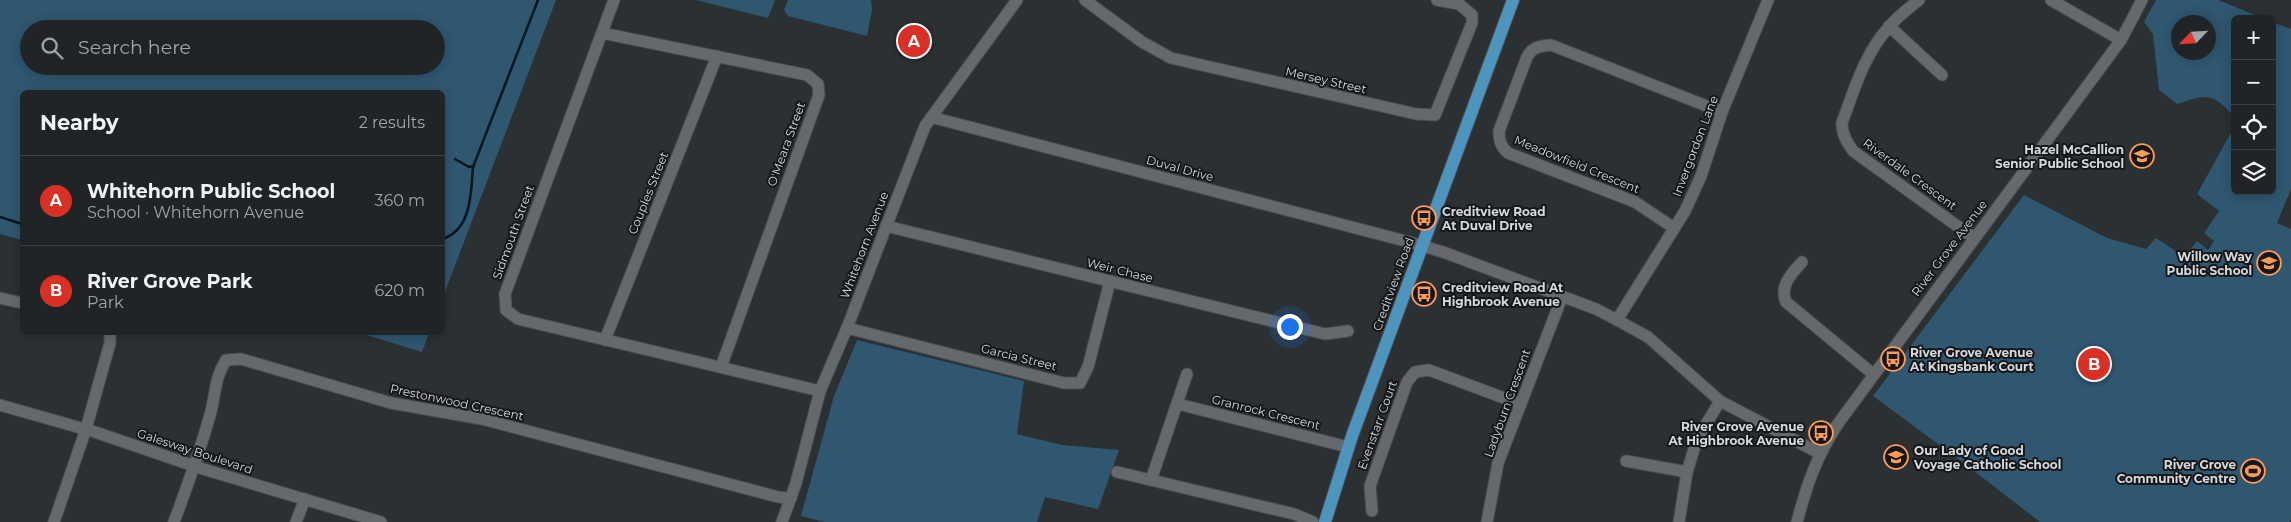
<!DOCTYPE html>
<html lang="en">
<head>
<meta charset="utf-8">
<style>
	body { margin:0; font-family:Montserrat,sans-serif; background:#2d3032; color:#f1f3f6 }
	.controls { position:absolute; right:15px; top:15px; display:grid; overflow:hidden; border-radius:8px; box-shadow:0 2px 12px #0003 }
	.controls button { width:45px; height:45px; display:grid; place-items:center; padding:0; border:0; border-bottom:1px solid #3d4143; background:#202426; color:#f1f3f6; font:25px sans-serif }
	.compass { position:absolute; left:2171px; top:15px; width:45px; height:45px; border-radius:50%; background:#202426; box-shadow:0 2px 12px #0003; rotate:245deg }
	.you { position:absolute; left:1289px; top:326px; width:18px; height:18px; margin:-12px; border:4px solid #fff; border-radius:50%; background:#1a73e8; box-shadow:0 0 0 8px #1a73e833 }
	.badge { display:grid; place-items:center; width:32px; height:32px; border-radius:50%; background:#d93025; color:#fff; font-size:16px; font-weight:700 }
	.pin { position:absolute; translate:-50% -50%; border:2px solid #fff; box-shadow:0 1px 5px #0006 }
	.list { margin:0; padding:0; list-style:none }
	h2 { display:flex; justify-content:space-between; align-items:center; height:65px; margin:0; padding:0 20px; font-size:21px }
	h2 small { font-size:16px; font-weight:400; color:#a2a4a7 }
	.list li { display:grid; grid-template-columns:32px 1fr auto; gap:15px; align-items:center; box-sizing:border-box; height:90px; padding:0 20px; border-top:1px solid #3d4143 }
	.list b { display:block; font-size:19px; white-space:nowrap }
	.list p { margin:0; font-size:16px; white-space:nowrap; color:#a2a4a7 }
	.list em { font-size:16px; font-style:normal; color:#a2a4a7 }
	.icon { flex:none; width:28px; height:28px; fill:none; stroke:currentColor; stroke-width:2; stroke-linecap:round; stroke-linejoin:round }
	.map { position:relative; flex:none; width:2291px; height:522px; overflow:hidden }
	.search { position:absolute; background:#202426; box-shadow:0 2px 12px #0003; left:20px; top:20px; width:425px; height:55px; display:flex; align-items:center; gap:12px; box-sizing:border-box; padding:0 18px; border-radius:28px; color:#a2a4a7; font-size:19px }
	.panel { position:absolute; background:#202426; box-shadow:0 2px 12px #0003; left:20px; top:90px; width:425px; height:245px; border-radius:8px }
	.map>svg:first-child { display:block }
</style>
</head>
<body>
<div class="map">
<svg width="2291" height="522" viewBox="0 0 2291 522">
	<defs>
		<pattern id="forest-firs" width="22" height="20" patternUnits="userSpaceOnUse" patternTransform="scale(1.25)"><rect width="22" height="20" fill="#2f5770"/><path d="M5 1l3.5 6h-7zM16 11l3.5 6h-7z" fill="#4c6f84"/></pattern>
	</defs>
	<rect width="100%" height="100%" fill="#2b3033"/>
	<g fill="#2f5770" fill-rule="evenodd">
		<path d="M0,0H556L443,297L442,92H22V240L0,234ZM29,29H436V66H29Z"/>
		<path d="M696,0H775L768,18Z"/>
		<path d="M788,0H871L872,10L867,36L788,16L784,10Z"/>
		<path d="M2156,0H2218L2265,19H2235V191H2272V22L2291,29V189L2277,223L2291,229V520L2289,522H2040L1961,461L1873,396L2024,195L2107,238L2146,249L2156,238L2185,257L2197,241L2208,250L2214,241L2204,233L2219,211L2197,194L2234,127L2231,122L2232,114C2210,91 2205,95 2177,104L2159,90L2153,34L2144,22ZM2178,22H2208V52H2178Z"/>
		<path d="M360,333H429L422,352Z"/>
		<path d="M857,340L1024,381L1017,434L1062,445L1119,450L1098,509L1045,497L1037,522H825L801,516L834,396Z"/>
	</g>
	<path fill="url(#forest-firs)" d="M386,333H423L416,343Z"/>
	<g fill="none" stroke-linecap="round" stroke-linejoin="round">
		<g stroke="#021622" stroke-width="2.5">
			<path d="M455,159L469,167L474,166"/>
			<path d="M0,217L22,224"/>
			<path d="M442,239C472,230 471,192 473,167L538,0"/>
		</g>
		<g stroke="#494e51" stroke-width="13">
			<g id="minor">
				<path d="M614,0L505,294L506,310L518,319L820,391"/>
				<path d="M1085,0L1142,42L1171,58L1416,114L1435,115L1472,23V15L1459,4L1437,0"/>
				<path d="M1919,0C1909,8 1898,16 1890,26C1865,52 1854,90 1842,123C1842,135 1847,142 1853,151L1974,238"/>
				<path d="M2051,0L2121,40"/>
				<path d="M1889,26L1942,75"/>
				<path d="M602,33L807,75L818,84L819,95L721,367"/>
				<path d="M931,117L1409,242L1443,252L1596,309L1617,320L1648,337L1720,401L1819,453"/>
				<path d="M886,226L1325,334L1348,331"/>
				<path d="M1674,228L1635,202L1508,153C1501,147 1499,141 1499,131L1527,57C1532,47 1540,46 1551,45L1722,112"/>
				<path d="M1802,262C1792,273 1779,286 1786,302L1873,374"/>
				<path d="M0,298L22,303"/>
				<path d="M1617,320L1685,211L1701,176L1722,112L1768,0"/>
				<path d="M847,328L1064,383H1080L1088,367L1110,281"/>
				<path d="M605,340L717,56"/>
				<path d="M1178,404L1348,447"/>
				<path d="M0,405L95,432L203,469L381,522"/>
				<path d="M1626,461L1687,472"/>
				<path d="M1117,472L1294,514L1313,522"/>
				<path d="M1151,480L1187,374"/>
				<path d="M1372,511L1370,486L1407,382L1415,372L1429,370L1520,404"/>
				<path d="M54,522L86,429L110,343V332"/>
				<path d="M174,522C187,487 200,451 210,415C216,394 214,379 226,360L241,359L391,403L482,419L778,497L791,498"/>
				<path d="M296,522L305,499"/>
				<path d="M782,522L796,483L820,391L847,328L925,126L1017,0"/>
				<path d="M1487,522L1498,463L1562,297"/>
				<path d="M1679,522L1687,472L1697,439L1720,401"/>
				<path d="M1797,522C1807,484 1816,458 1837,425L2121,40L2142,0"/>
			</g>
		</g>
		<g stroke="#494e51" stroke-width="14">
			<path id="major" d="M1325,522L1352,436L1513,0"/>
		</g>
		<use href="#minor" stroke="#63696d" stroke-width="11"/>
		<use href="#major" stroke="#4d95bd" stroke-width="12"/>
	</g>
	<defs>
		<g id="school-ring" transform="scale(1.25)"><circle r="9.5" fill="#151719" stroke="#fe9b59" stroke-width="1.5"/><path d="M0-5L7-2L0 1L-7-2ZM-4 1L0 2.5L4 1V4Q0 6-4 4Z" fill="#fe9b59"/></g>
		<g id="bus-ring" transform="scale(1.25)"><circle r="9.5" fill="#151719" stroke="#fe9b59" stroke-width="1.5"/><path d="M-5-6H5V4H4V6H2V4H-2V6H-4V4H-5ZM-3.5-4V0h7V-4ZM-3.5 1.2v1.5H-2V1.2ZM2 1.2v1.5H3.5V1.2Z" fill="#fe9b59"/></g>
		<g id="stadium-ring" transform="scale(1.25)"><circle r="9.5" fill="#151719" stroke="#fe9b59" stroke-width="1.5"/><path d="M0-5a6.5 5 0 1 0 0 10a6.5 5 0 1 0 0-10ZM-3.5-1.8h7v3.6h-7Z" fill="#fe9b59"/></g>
	</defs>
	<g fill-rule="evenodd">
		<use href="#school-ring" x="2142" y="156"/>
		<use href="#bus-ring" x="1424" y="218"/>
		<use href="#school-ring" x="2269" y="263"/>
		<use href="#bus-ring" x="1424" y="294"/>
		<use href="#bus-ring" x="1893" y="359"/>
		<use href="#bus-ring" x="1821" y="433"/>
		<use href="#school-ring" x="1896" y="457"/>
		<use href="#stadium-ring" x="2253" y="471"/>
	</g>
	<g text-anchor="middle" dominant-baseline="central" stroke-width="4" stroke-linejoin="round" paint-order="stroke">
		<g font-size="12" fill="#d5d9db" stroke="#151719">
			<text transform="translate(1326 80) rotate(13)">Mersey Street</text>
			<text transform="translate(786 144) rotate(-70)">O'Meara Street</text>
			<text transform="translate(1695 146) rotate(-69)">Invergordon Lane</text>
			<text transform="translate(1577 164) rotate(22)">Meadowfield Crescent</text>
			<text transform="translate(1180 168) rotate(15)">Duval Drive</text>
			<text transform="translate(1910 174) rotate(36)">Riverdale Crescent</text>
			<text transform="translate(648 193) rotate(-68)">Couples Street</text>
			<text transform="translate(513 232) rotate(-70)">Sidmouth Street</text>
			<text transform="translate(864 245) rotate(-69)">Whitehorn Avenue</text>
			<text transform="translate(1949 248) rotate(-53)">River Grove Avenue</text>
			<text transform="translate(1120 270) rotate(14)">Weir Chase</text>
			<text transform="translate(1393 284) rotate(-70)">Creditview Road</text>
			<text transform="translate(1019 357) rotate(14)">Garcia Street</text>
			<text transform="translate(457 402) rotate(12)">Prestonwood Crescent</text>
			<text transform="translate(1507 403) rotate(-70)">Ladyburn Crescent</text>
			<text transform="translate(1266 412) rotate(14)">Granrock Crescent</text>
			<text transform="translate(1377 425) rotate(-70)">Evenstarr Court</text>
			<text transform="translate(195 451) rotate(18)">Galesway Boulevard</text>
		</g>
		<g font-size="12" font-weight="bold" fill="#d5d9db" stroke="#151719" text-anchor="end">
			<text x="2124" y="149">Hazel McCallion<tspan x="2124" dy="14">Senior Public School</tspan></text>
			<text x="1442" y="211" text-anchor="start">Creditview Road<tspan x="1442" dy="14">At Duval Drive</tspan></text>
			<text x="2252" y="256">Willow Way<tspan x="2252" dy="14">Public School</tspan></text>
			<text x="1442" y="287" text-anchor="start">Creditview Road At<tspan x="1442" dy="14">Highbrook Avenue</tspan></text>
			<text x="1910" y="352" text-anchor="start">River Grove Avenue<tspan x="1910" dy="14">At Kingsbank Court</tspan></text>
			<text x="1804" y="426">River Grove Avenue<tspan x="1804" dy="14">At Highbrook Avenue</tspan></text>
			<text x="1914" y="450" text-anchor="start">Our Lady of Good<tspan x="1914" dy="14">Voyage Catholic School</tspan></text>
			<text x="2236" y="464">River Grove<tspan x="2236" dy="14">Community Centre</tspan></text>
		</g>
	</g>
</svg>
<div class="controls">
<button>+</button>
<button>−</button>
<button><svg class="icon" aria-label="locate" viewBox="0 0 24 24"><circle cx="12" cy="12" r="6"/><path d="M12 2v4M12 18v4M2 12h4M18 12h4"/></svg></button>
<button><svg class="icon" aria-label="layers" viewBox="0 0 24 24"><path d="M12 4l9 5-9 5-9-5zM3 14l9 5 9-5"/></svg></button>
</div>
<svg class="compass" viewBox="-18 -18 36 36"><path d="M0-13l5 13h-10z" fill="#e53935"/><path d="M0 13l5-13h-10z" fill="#a2a4a7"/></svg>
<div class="you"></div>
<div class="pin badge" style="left:914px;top:41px">A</div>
<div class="pin badge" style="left:2094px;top:364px">B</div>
<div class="search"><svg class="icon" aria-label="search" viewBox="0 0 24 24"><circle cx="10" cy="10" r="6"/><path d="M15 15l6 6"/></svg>Search here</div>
<section class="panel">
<h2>Nearby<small>2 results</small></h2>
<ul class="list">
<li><span class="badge">A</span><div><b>Whitehorn Public School</b><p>School · Whitehorn Avenue</p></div><em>360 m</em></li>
<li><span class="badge">B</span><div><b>River Grove Park</b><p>Park</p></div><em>620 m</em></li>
</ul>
</section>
</div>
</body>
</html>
